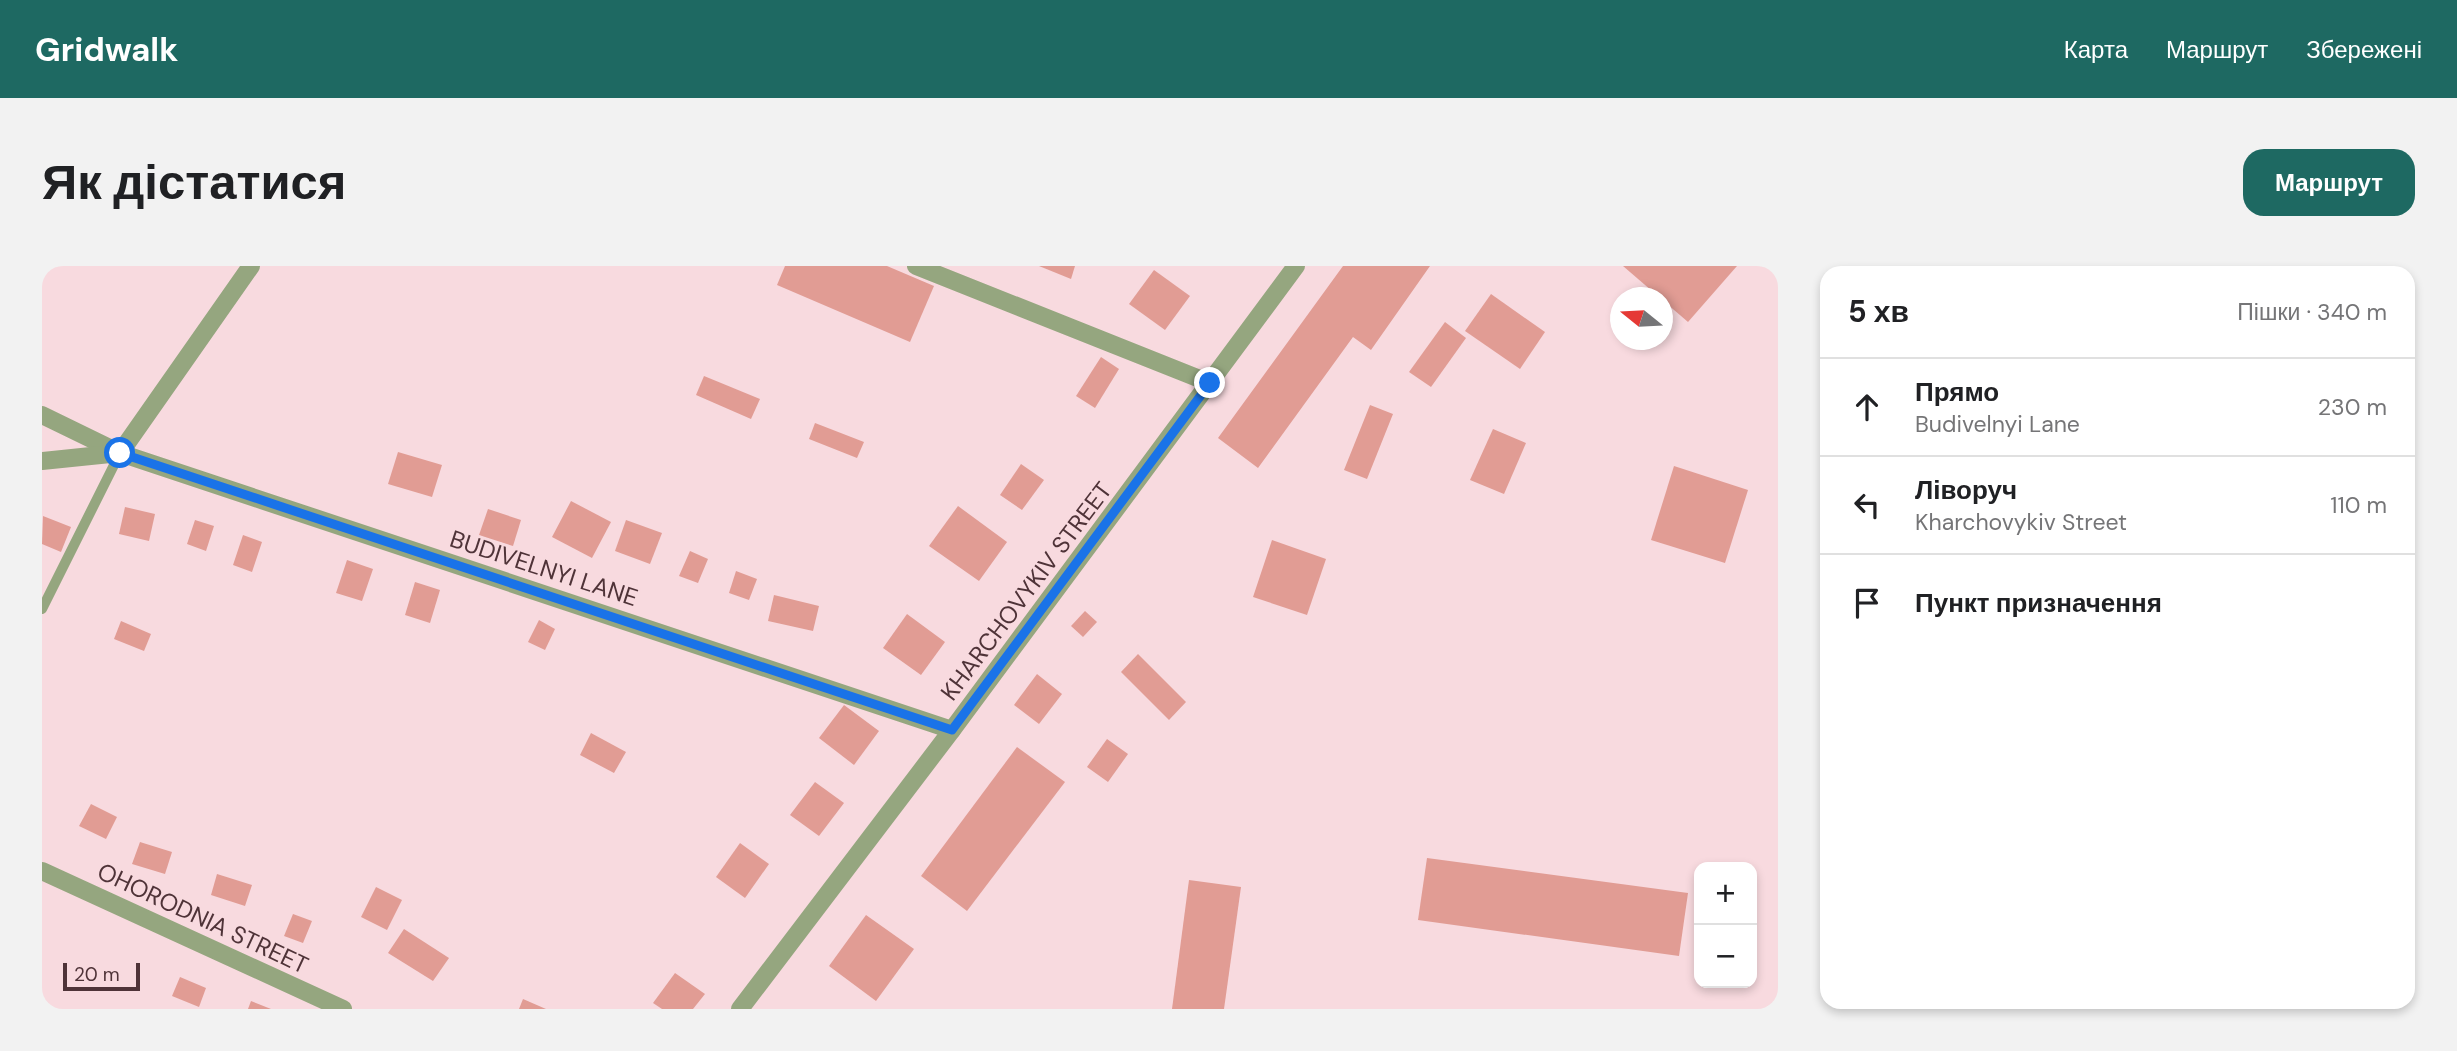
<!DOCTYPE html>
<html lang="uk">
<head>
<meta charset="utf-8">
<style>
	body { margin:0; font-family:"DM Sans",sans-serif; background:#f2f2f2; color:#202124 }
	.controls { position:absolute; right:21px; bottom:21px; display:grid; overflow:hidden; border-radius:14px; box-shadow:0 4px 10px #0003 }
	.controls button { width:63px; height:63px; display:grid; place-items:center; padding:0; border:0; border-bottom:2px solid #e0e0e0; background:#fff; color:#202124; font:35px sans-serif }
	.compass { position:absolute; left:1568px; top:21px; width:63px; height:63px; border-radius:50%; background:#fff; box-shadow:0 4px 10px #0003; rotate:288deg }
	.scale { position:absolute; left:21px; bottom:18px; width:77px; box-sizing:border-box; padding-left:7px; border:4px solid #4f3338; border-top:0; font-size:19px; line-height:24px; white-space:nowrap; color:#4f3338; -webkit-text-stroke:5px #f8dadf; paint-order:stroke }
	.stop { position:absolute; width:21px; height:21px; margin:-16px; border:5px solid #1a73e8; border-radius:50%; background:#fff }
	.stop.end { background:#1a73e8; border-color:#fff; box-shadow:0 2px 7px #0008 }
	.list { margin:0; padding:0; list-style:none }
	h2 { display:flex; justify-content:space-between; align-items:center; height:91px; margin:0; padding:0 28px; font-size:30px }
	h2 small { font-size:23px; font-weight:400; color:#757577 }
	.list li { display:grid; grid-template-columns:46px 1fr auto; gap:21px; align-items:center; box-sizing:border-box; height:98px; padding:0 28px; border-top:2px solid #e0e0e0 }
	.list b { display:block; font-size:26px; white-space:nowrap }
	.list p { margin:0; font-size:23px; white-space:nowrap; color:#757577 }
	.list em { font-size:23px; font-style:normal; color:#757577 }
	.icon { flex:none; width:38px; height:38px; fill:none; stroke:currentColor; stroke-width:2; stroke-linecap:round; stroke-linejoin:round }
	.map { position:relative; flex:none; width:1736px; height:743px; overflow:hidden; border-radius:21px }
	header { display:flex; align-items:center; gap:42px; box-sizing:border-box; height:98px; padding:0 35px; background:#1e6962; color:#fff }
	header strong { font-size:33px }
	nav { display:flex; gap:38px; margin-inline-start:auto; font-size:24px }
	.intro { display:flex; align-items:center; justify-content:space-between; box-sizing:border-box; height:168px; padding:0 42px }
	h1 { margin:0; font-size:49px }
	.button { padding:18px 32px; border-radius:21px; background:#1e6962; color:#fff; font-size:24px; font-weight:700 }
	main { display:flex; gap:42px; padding:0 42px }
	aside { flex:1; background:#fff; border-radius:21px; box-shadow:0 4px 10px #0003 }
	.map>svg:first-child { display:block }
</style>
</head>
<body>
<header>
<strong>Gridwalk</strong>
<nav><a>Карта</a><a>Маршрут</a><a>Збережені</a></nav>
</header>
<div class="intro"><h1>Як дістатися</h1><a class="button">Маршрут</a></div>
<main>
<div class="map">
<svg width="1736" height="743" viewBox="0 0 1736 743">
	<rect width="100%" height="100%" fill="#f8dadf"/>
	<g fill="#e19c94">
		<path d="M743,0H845L892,20L868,76L735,19Z"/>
		<path d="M997,0H1033L1029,13Z"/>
		<path d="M1301,0H1388L1329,84L1311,71L1216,202L1176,172Z"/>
		<path d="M1581,0H1695L1646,56Z"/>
		<path d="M1112,4L1148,30L1123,64L1087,38Z"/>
		<path d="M1449,28L1503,66L1478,103L1423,65Z"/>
		<path d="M1403,56L1424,72L1389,121L1367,106Z"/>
		<path d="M1059,91L1077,103L1053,142L1034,130Z"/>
		<path d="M662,110L718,133L709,153L654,129Z"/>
		<path d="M1328,139L1351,148L1325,213L1302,204Z"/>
		<path d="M773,157L822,176L815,192L767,173Z"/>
		<path d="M1451,163L1484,177L1462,228L1428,214Z"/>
		<path d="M356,186L400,199L390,231L346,218Z"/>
		<path d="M979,198L1002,214L980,244L958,229Z"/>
		<path d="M1632,200L1706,224L1683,297L1609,274Z"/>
		<path d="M529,235L569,256L550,292L510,271Z"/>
		<path d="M916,240L965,276L937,315L887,280Z"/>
		<path d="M83,241L113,248L107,275L77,268Z"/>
		<path d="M446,243L479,254L471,280L437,269Z"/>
		<path d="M1,250L29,261L19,286L0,278Z"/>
		<path d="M153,254L172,260L164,285L145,278Z"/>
		<path d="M584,254L620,267L608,298L573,285Z"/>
		<path d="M201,269L220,276L210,306L191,299Z"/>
		<path d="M1230,274L1284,293L1265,349L1211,331Z"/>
		<path d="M648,285L666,293L656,317L637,310Z"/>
		<path d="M305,294L331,303L320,335L294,327Z"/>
		<path d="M694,305L715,313L707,334L687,327Z"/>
		<path d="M373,316L398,324L388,357L363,349Z"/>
		<path d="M732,329L777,340L771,365L726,355Z"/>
		<path d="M1043,345L1055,356L1041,371L1029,360Z"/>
		<path d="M865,348L903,376L879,409L841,382Z"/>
		<path d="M497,354L513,363L503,384L486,376Z"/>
		<path d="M79,355L109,368L102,385L72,373Z"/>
		<path d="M1096,388L1144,436L1127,454L1079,406Z"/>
		<path d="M995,408L1020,428L997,458L972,439Z"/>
		<path d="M802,439L837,465L812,499L777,472Z"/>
		<path d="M549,467L584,486L572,507L538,489Z"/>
		<path d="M1065,473L1086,488L1066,516L1045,501Z"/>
		<path d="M975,481L1023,516L925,645L879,610Z"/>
		<path d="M773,516L802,537L777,570L748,549Z"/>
		<path d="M49,538L75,551L64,573L37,560Z"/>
		<path d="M98,576L130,586L123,608L90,598Z"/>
		<path d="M698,577L727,598L703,632L674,611Z"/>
		<path d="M1385,592L1646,627L1637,690L1376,654Z"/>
		<path d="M175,608L210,619L203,640L169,629Z"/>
		<path d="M1147,614L1199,621L1182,743H1130Z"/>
		<path d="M334,621L360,634L345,664L319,651Z"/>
		<path d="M251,648L270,655L261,677L242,670Z"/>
		<path d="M824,649L872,683L834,735L787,700Z"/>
		<path d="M362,663L407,692L391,715L346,687Z"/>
		<path d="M633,707L663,728L651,743H620L611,737Z"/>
		<path d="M138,711L164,722L157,741L130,730Z"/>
		<path d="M481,733L504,743H477Z"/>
		<path d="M209,735L229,743H206Z"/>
	</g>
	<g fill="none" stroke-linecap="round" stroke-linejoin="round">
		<path stroke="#95a67f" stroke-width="10" d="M0,343L78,187"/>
		<g stroke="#95a67f" stroke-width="18">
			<path d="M874,0L1168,117"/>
			<path d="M0,149L78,187L910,464"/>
			<path d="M0,195L78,187L209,0"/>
			<path d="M0,605L301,743"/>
			<path d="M698,743L910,464L1254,0"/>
		</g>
	</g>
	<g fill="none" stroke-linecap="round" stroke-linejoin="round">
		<path stroke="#1a73e8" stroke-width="9" d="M78,187L910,464L1168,117"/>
	</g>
	<g text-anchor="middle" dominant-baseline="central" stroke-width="5" stroke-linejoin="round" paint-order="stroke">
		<g font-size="24" fill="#4f3338" stroke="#f8dadf">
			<text transform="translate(502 302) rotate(18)">BUDIVELNYI LANE</text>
			<text transform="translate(984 325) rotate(-53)">KHARCHOVYKIV STREET</text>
			<text transform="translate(161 652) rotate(25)">OHORODNIA STREET</text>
		</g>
	</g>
</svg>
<div class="controls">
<button>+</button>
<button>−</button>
</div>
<svg class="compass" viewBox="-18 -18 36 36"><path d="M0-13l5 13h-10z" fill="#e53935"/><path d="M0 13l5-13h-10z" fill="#757577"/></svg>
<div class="scale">20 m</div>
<div class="stop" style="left:78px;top:187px"></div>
<div class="stop end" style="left:1168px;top:117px"></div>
</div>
<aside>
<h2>5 хв<small>Пішки · 340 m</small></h2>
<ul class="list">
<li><svg class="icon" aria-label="ahead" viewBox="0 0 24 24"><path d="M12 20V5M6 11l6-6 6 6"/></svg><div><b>Прямо</b><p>Budivelnyi Lane</p></div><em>230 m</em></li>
<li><svg class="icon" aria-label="left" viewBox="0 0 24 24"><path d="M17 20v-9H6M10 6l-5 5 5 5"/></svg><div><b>Ліворуч</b><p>Kharchovykiv Street</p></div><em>110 m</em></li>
<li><svg class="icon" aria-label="arrive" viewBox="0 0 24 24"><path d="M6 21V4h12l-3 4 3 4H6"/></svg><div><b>Пункт призначення</b></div></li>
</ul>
</aside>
</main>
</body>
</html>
